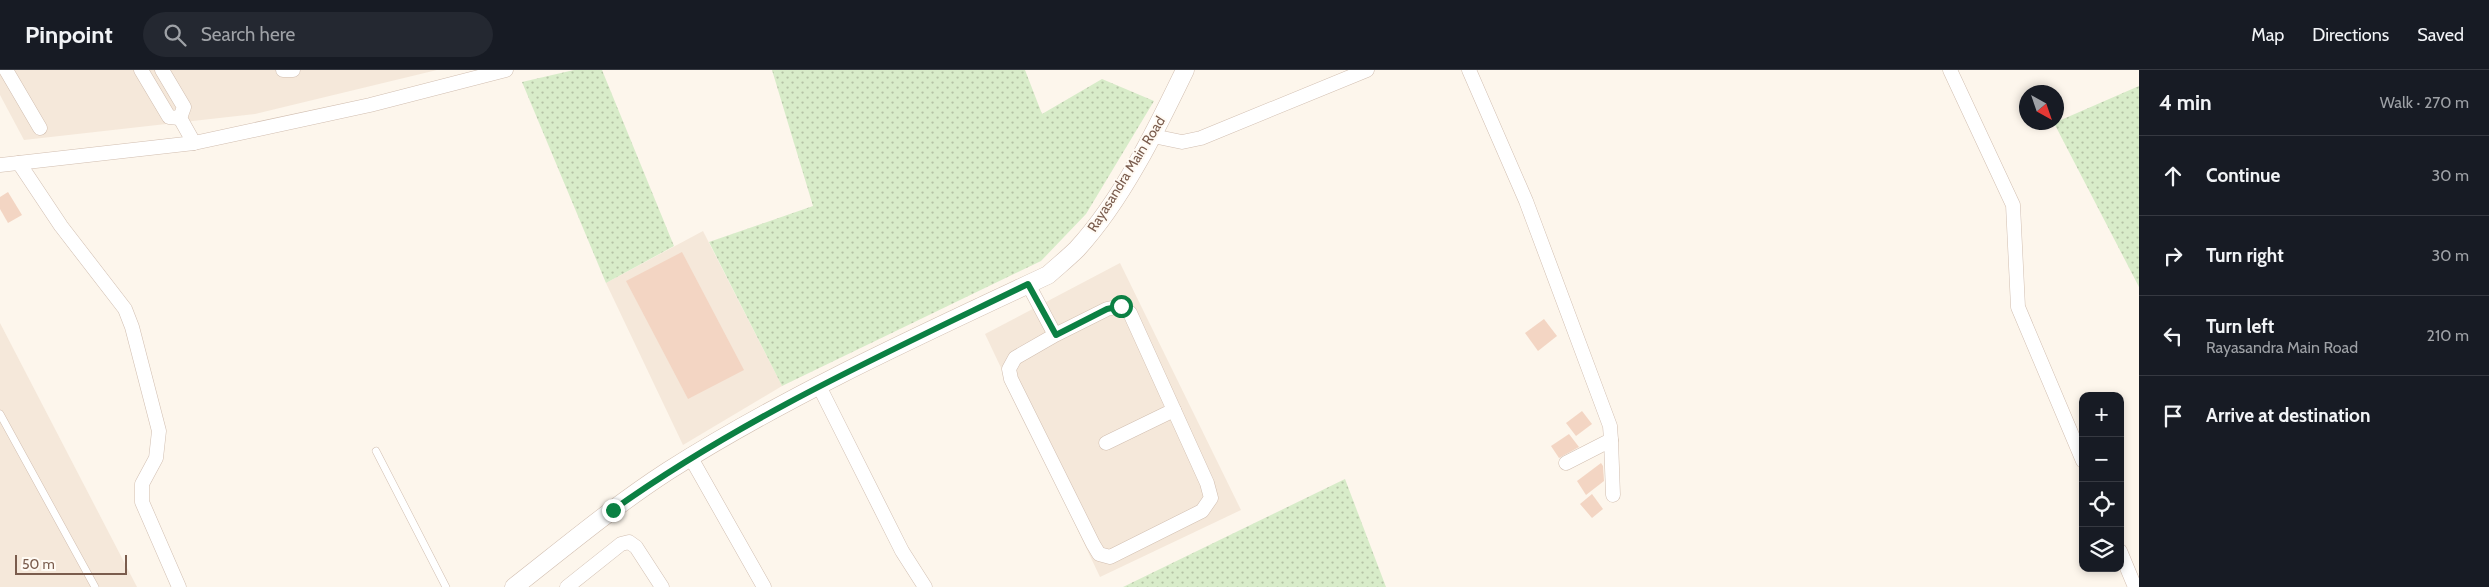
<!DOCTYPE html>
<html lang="en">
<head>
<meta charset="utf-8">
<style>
	body { margin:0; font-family:Cabin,sans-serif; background:#242831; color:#f1f3f6 }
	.controls { position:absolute; right:15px; bottom:15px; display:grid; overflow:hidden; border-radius:10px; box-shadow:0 2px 8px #0003 }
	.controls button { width:45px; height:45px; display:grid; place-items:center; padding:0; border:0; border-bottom:1px solid #363941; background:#171b24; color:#f1f3f6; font:25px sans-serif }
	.compass { position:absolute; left:2019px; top:15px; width:45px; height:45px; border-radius:50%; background:#171b24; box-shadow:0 2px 8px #0003; rotate:140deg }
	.scale { position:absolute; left:15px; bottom:12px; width:112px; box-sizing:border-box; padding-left:5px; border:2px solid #7a5c4d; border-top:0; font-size:14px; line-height:18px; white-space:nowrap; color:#7a5c4d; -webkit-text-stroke:4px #fffaf3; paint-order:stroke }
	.stop { position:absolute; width:15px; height:15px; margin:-11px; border:4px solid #0b8043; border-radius:50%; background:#fff }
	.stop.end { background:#0b8043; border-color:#fff; box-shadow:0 1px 5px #0008 }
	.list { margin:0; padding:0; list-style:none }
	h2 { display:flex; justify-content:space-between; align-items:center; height:65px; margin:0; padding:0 20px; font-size:21px }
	h2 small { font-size:16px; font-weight:400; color:#9ea1a6 }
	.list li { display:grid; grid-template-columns:32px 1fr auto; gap:15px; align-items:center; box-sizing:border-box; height:80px; padding:0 20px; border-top:1px solid #363941 }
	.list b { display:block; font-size:19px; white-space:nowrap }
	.list p { margin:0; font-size:16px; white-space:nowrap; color:#9ea1a6 }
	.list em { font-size:16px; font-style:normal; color:#9ea1a6 }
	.icon { flex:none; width:28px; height:28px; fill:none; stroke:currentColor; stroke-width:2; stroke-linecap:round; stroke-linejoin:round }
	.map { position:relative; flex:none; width:2139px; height:517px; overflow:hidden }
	header { display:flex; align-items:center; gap:30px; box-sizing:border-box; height:70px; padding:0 25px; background:#171b24; border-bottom:1px solid #363941 }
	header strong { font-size:24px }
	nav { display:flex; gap:28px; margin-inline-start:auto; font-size:18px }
	.search { width:350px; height:45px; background:#242831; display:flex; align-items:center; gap:12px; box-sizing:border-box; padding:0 18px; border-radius:28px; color:#9ea1a6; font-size:19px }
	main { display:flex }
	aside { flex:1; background:#171b24 }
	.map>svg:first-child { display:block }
</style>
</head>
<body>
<header>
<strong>Pinpoint</strong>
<div class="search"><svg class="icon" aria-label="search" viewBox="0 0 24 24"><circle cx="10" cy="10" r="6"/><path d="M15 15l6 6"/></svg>Search here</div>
<nav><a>Map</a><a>Directions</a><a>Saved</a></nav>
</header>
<main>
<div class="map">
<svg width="2139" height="517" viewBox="0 0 2139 517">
	<defs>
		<pattern id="grass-dots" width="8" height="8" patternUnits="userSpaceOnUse" patternTransform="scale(1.25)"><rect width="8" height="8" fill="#d8ecc9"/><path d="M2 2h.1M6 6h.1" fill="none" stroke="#b4c2a5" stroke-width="1.8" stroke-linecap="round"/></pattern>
	</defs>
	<rect width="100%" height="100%" fill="#fdf6ec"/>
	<g fill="#f5e8da">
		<path d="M0,0H437L255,44L24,70L0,25Z"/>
		<path d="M703,161L782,316L683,375L606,213Z"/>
		<path d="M1120,193L1241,440L1100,507L985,264Z"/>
		<path d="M0,253L137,517H0Z"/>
	</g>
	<g fill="url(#grass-dots)">
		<path d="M574,0H602L674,176L606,213L522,12Z"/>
		<path d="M772,0H1025L1042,44L1102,9L1154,31L1086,144L1041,191L782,316L709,172L813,136Z"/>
		<path d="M2139,16V217L2054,53Z"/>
		<path d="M1345,409L1386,517H1123Z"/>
	</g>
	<g fill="#f3d5c3">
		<path d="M8,122L22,145L8,153L0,139V127Z"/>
		<path d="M682,182L744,300L688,329L626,211Z"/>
		<path d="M1544,249L1557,266L1538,281L1525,263Z"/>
		<path d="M1582,341L1592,354L1576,366L1566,353Z"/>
		<path d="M1569,364L1579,377L1559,388L1551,376Z"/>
		<path d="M1601,393L1603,396L1604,411L1586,425L1577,411Z"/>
		<path d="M1592,424L1603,439L1592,448L1580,434Z"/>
	</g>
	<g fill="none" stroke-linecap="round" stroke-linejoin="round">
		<g stroke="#d1beb0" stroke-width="8">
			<g id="service">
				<path d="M0,344L95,517"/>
				<path d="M376,381L446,517"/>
			</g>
		</g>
		<g stroke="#d1beb0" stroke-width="15">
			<g id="minor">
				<path d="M6,0L40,58"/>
				<path d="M141,0L169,47L180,48"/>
				<path d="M162,0L184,37L180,48"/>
				<path d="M283,0H293"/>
				<path d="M1469,0L1526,131L1610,356L1611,370L1566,393"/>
				<path d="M1950,0L2013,135L2018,237L2083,391"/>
				<path d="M180,48L194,73"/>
				<path d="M1153,66L1182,72L1201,68L1367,0"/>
				<path d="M19,93L61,156L125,239L132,257L159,361L156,388L142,414V432L179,517"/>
				<path d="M0,95L194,73L370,35L506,0"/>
				<path d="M1028,214L1055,265L1107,239L1121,236L1130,243L1207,413L1211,428L1202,441L1110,487L1099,484L1093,474L1011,309L1009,299L1015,288L1055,265"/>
				<path d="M819,316L902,481L925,517"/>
				<path d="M1611,370L1613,425"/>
				<path d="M1106,373L1174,340"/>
				<path d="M691,388L764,517"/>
				<path d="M2120,481L2135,517"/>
				<path d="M567,517L621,474L629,472L636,477L662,517"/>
			</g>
		</g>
		<g stroke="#d1beb0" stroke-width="19">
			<path id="tertiary" d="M514,517C564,478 614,436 668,401C788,325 920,265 1048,205C1058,196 1068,188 1077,179C1122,130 1156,60 1185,0"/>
		</g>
		<use href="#service" stroke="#fff" stroke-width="7"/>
		<use href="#minor" stroke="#fff" stroke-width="14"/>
		<use href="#tertiary" stroke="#fff" stroke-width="18"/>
	</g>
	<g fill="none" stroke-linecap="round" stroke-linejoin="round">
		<path stroke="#0b8043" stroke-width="6" d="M613,440C742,348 886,283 1028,214L1056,265L1107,239L1121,236"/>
	</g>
	<g text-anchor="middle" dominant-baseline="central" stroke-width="4" stroke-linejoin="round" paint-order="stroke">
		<g font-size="14" fill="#7a5c4d" stroke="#fffaf3">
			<text transform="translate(1126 104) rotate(-58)">Rayasandra Main Road</text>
		</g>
	</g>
</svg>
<div class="controls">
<button>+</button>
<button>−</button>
<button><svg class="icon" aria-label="locate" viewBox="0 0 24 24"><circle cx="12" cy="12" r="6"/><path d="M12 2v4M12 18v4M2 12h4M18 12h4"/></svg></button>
<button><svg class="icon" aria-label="layers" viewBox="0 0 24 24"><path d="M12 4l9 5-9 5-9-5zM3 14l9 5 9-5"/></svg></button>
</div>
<svg class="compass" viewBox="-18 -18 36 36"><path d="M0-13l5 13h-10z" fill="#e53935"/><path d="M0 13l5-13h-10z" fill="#9ea1a6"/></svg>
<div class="scale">50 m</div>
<div class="stop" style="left:1121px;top:236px"></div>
<div class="stop end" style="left:613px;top:440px"></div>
</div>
<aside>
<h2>4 min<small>Walk · 270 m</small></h2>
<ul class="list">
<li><svg class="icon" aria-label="ahead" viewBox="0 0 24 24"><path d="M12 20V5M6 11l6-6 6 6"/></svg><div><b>Continue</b></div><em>30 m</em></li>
<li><svg class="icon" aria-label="right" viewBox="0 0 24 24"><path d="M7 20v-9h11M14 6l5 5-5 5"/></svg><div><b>Turn right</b></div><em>30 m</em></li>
<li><svg class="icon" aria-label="left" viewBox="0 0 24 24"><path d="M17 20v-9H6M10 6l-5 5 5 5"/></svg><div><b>Turn left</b><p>Rayasandra Main Road</p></div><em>210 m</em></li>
<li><svg class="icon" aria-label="arrive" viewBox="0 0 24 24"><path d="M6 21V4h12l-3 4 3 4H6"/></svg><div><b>Arrive at destination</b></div></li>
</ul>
</aside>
</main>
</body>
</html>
